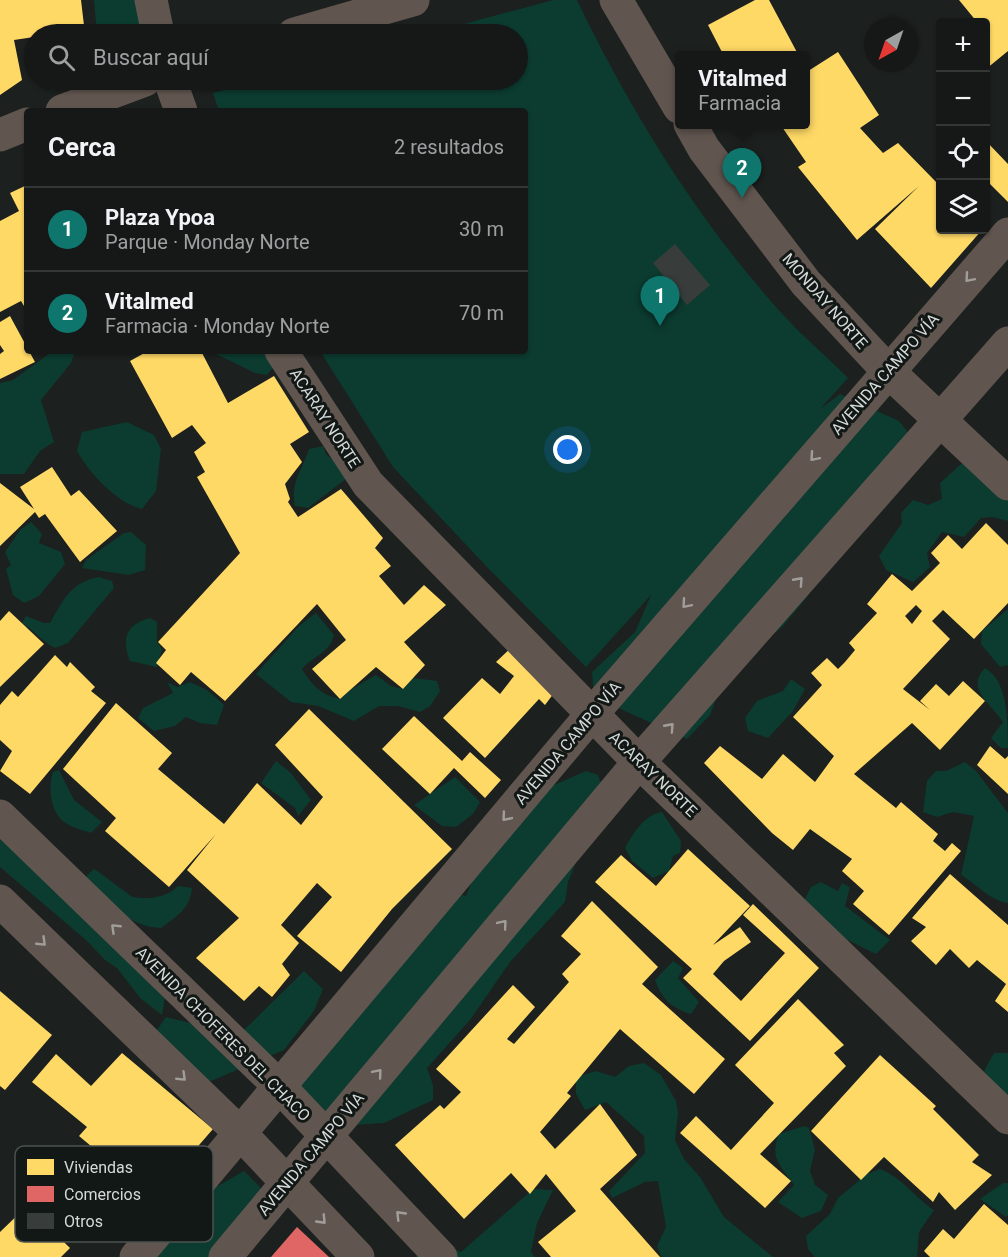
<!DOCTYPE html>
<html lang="es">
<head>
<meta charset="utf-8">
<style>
	body { margin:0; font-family:Roboto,sans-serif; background:#222523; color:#f1f3f6 }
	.controls { position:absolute; right:18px; top:18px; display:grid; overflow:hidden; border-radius:6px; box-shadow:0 2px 4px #0004 }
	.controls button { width:54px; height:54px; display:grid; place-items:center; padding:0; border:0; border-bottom:2px solid #343735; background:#151816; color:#f1f3f6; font:30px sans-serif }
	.compass { position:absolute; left:864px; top:18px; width:54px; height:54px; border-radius:50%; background:#151816; box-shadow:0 2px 4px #0004; rotate:220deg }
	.you { position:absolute; left:568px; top:450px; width:21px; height:21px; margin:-15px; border:4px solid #fff; border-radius:50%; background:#1a73e8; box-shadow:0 0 0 9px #1a73e833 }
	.badge { display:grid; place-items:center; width:39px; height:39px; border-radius:50%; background:#0f766e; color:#fff; font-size:20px; font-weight:700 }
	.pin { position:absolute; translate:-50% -50px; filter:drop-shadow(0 2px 3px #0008) }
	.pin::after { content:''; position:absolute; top:32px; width:21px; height:18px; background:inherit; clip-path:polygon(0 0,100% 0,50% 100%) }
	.popup { position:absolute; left:675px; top:51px; width:135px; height:78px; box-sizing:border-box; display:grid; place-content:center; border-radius:6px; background:#151816; filter:drop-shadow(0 2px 4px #0005); font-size:20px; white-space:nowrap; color:#9da0a1 }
	.popup b { font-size:22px; color:#f1f3f6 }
	.popup::after { content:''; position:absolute; left:50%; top:100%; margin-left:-12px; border:12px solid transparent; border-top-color:#151816 }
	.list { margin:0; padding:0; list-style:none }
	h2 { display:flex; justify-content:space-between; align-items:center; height:78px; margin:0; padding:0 24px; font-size:26px }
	h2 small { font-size:20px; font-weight:400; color:#9da0a1 }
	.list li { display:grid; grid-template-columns:39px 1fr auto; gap:18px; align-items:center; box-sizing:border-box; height:84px; padding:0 24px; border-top:2px solid #343735 }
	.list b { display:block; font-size:22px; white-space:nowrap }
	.list p { margin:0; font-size:20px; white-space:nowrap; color:#9da0a1 }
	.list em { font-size:20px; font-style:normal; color:#9da0a1 }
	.icon { flex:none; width:33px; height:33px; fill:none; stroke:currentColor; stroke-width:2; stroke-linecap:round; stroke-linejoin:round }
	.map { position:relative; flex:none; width:1008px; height:1257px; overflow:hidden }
	.search { position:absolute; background:#151816; box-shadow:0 2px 4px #0004; left:24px; top:24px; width:504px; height:66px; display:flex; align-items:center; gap:15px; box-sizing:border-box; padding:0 21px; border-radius:33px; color:#9da0a1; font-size:22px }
	.panel { position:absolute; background:#151816; box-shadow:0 2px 4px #0004; left:24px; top:108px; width:504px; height:246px; border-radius:6px }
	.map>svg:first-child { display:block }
</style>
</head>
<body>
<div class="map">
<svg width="1008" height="1257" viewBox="0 0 1008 1257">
	<rect width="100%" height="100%" fill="#1c201e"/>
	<g fill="#0c3b30">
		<path d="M94,0H155L167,34H97Z"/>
		<path d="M553,0H577C628,106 692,211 770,300C793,328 822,352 848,378L820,409L840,394L899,421L923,451L814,572L808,596L782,627L725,675L710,715L687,739L594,697L592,672L635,632L651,595L586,667L486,566L393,467L320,351H525V111H219L213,93L263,80H518V34H427Z"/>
		<path d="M53,80H101L51,91Z"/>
		<path d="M53,351H75L71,363L41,400L54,442L40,451L24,474H0V383L13,380Z"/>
		<path d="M210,351H269L275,365L267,375L255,373Z"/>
		<path d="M127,422L154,435L161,449L156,491L142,509C117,503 90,474 77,451L82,432Z"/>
		<path d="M323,446L326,454L351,475L308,508L295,506C290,482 302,471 309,449Z"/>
		<path d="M976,459L1008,489V521L992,517L981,518L964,537L942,532L927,553L930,567L913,582L886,570L879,556L902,523L901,513L913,500L928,505L942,499L940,483L961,464Z"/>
		<path d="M31,522L42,534L39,543L61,552L65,564L39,596L24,603L13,595L6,569L11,565L5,552L20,530Z"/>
		<path d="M131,532L146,545L145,570L129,575L82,568L86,560L124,533Z"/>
		<path d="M99,577L112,581L114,588L68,643L55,648C41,641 35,631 22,623L26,616L44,623H50C63,600 71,582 99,577Z"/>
		<path d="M1008,609V665L1000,667L981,644L982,631Z"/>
		<path d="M316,613L334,635C330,653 313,656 302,669C312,685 321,695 340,699L352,689L376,675L391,686L403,689L413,678L437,681L440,691L430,706L420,712L398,706H379L354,721L318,706L291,702L256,674L299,626Z"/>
		<path d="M150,618L157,622V642L162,649L157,667L130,661C121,639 126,624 150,618Z"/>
		<path d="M985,668C1008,681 1008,720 1008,748H1001L991,738L1003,722C991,704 965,688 985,668Z"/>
		<path d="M791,679L805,689L793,711L768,738L748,731L745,718L757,701L783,691Z"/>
		<path d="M167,682L177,687L190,682L207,690L224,705L217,725L200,723L186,717L175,726L154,731L138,718L143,708L173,693Z"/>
		<path d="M276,761L291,773L311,800L298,816L295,808L261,783Z"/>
		<path d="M965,762L976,771L1008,813V903C991,901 976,884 961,875L974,816L953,812L937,817L923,812L927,781L936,771H946Z"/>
		<path d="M59,770L74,800L102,822L91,833C82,830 71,827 64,822C50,811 48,787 53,772Z"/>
		<path d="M586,771L598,775L604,793L568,882L565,902L510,962L470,1020L427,1068L433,1085V1100L384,1123L352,1125L306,1115L283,1082L280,1059L302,1044L453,892L466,896L476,871L547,788Z"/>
		<path d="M455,777L480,802L473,814L456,827L442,826L414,805Z"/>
		<path d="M662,812L681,841L680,853L673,856L669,871L653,878L632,861L625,848C634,832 644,815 662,812Z"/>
		<path d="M0,827L166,991L162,1015L141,999L117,968L105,960L86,940L0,867Z"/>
		<path d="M94,869C101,873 130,896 133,897C148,900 168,897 178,886L192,888C190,909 177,916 161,928C131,927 108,904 85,888L87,875Z"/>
		<path d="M821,882L838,891L842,883L850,887L845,906L890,940L876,954L827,930L811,917L805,899L811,887Z"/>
		<path d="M673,961L683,968L678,978L699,1002L691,1014C672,1009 661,998 655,980Z"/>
		<path d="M304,971L323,989L314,1011L284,1050L211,1081L198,1079L154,1034L166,1017L198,1025L223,1045L245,1029Z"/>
		<path d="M994,1053H1008V1095L997,1088L984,1071Z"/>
		<path d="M644,1063L661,1075L676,1101L678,1113L675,1140L684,1159L700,1177L724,1217L773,1257H661L657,1246L666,1227L658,1181L645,1182L612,1198L609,1191L645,1153L644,1136L606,1102L585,1110L576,1094V1077L596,1071L615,1077L629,1066Z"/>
		<path d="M804,1126L809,1128L815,1150L810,1171L815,1185L828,1195L821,1211L802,1218L778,1202L794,1185C781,1166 769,1158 779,1134Z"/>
		<path d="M880,1169C902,1177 914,1197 934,1210L919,1232L917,1257H815L808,1249L806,1236L830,1214L838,1198L867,1174Z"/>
		<path d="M244,1171L262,1189L211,1257H135L197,1198Z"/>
		<path d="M1003,1183H1008V1215L1006,1217L980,1199Z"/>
		<path d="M533,1189L553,1190L537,1223L531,1252L535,1257H415L435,1242L461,1252Z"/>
	</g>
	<g fill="#ffd966" fill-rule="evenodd">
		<path d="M0,0H81L85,34H34V37L14,40L22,80L0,95Z"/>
		<path d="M755,0H769L799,56H724L708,25Z"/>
		<path d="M959,0H1008V51L986,69V22H977Z"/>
		<path d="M838,52L879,115L860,128L883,153L898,143L940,186V230H982L931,288L875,229L919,186L857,240L798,167L806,162L780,124H805V73Z"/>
		<path d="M986,141L1008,164V202L986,180Z"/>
		<path d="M27,185V311L21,301L0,312V221L19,211L10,193Z"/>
		<path d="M10,316L35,362L0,379V354L4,351L0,345V322Z"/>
		<path d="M148,351H201L228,403L274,376L309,432L290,444L302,462L285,484L290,499L288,502L298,517L341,489L383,538L375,548L391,566L379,576L404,605L424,585L446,605L404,642L425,665L403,689L376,667L340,699L312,669L346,640L317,604L225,701L191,672L180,685L156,663L166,650L158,642L240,553L197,477L205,472L194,452L206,443L192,425L172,438L130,361Z"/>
		<path d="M52,467L71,496L79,490L117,531L80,562L45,514L39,518L35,512L0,546V483L34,509L20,487Z"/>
		<path d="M986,523L1008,545V603L974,639L943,610L932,621L950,639L903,689L930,710L920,701L936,684L949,696L963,681L985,701L940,750L912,723L854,774L896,808L901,802L938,834L933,841L945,851L952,843L961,851L889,935L853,904L864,891L842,871L852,859L810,829L793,850L772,833L704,763L720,746L762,779L783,754L815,782L834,756L793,717L822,685L811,673L827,658L838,669L845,662L855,650L849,643L877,613L867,604L892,574L912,591L940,563L931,553L948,535L962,549ZM916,605L922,611L912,624L905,616Z"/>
		<path d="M9,611L44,644L0,687V621Z"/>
		<path d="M513,646L557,689L545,705L539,699L485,758L443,718L482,678L500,694L514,676L496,662Z"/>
		<path d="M55,655L67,667L70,662L95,687L91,691L106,703L30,794L0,771L12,751L0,740V705L12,691L18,697Z"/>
		<path d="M116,703L172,753L158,769L224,824L257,783L301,825L323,797L275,745L309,709L452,849L392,909L341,972L297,936L332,897L317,883L281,925L299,943L282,964L290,975L272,997L259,986L244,1001L196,958L239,918L187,870L216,834L169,887L105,831L116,818L63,769Z"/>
		<path d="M414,716L462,761L470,752L501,780L485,798L454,768L430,794L382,749Z"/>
		<path d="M990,746L1005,759L1008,756V794L977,765Z"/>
		<path d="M688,849L750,906L713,945L740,927L751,942L724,961L713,974L741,1001L785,953L743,915L753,904L819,968L750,1041L683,978L692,969L595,882L621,855L656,886Z"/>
		<path d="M950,874L1008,925V1012L995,1001L1006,984L977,960L969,968L950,949L936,965L911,941L926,927L912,918Z"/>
		<path d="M592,901L658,967L642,984L725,1059L694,1094L620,1029L567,1093L571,1096L540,1132L555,1149L600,1104L637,1155L600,1189L660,1257H551L538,1242L576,1211L546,1174L530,1194L511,1173L464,1219L395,1145L440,1105L444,1109L461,1092L436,1069L513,985L535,1007L507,1039L514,1044L569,982L562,974L581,954L561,936Z"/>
		<path d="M0,991L52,1035L5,1090L0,1086Z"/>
		<path d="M798,999L844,1045L834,1053L846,1066L760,1154L791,1181L765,1208L680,1133L696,1116L731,1150L774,1103L735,1065Z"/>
		<path d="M122,1053L213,1129L153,1198L79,1136L87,1127L32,1082L56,1054L91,1086Z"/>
		<path d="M880,1055L936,1106L933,1109L979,1155L972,1162L992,1175L955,1210L939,1192L933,1202L884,1157L861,1180L811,1131Z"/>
		<path d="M88,1150L124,1183L77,1234L41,1201Z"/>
		<path d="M984,1204L1008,1225V1257H930L924,1251L943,1229L954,1239Z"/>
		<path d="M27,1206L70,1248L61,1257H0V1232Z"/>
	</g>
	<path fill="#e06666" d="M297,1227L329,1257H271Z"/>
	<path fill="#383c3a" d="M675,244L710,285L687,305L653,263Z"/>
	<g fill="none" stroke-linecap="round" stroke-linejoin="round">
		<g stroke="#61554f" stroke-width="33">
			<path d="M151,0L158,34"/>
			<path d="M616,0L679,107"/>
			<path d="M294,34L413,0"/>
			<path d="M170,80L181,111"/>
			<path d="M62,111L145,80"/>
			<path d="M690,124L704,149L806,283L888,371L1008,484"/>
			<path d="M0,135L27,124"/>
			<path d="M281,351L368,484L639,762L1008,1118"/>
			<path d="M0,816L279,1086L441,1257"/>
			<path d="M0,901L240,1133L358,1257"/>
			<path d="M136,1257L592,714L1008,234"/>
			<path d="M225,1257L639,762L1008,343"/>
		</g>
	</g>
	<defs><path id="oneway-chevron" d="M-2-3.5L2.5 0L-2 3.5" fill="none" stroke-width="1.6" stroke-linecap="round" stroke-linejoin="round" transform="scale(1.5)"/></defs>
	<g stroke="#a19e9a">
		<use href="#oneway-chevron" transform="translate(969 278) rotate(131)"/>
		<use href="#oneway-chevron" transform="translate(814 457) rotate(131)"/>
		<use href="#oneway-chevron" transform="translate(799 581) rotate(-48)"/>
		<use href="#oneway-chevron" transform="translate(686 604) rotate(131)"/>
		<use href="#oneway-chevron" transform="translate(670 727) rotate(-48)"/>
		<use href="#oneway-chevron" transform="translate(506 817) rotate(130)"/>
		<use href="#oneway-chevron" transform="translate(503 924) rotate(-50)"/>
		<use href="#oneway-chevron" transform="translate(115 928) rotate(-136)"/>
		<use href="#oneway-chevron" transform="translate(42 942) rotate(44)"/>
		<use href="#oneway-chevron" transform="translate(378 1073) rotate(-50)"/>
		<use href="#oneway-chevron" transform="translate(182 1077) rotate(44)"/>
		<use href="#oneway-chevron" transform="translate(400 1215) rotate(-134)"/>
		<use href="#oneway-chevron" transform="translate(322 1220) rotate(46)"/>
	</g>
	<g text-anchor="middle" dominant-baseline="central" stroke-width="6" stroke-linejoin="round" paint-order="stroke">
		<g font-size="16" fill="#d5dad8" stroke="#121816">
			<text transform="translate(825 301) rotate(49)">MONDAY NORTE</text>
			<text transform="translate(885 374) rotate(-49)">AVENIDA CAMPO VÍA</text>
			<text transform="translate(325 418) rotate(57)">ACARAY NORTE</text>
			<text transform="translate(568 743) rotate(-50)">AVENIDA CAMPO VÍA</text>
			<text transform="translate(653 774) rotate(44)">ACARAY NORTE</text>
			<text transform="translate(223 1034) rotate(45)">AVENIDA CHOFERES DEL CHACO</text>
			<text transform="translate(311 1154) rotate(-50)">AVENIDA CAMPO VÍA</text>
		</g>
	</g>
	<rect x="15" y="1146" width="198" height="96" rx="9" fill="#121816" stroke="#4c5250" stroke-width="1.5"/>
	<rect x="27" y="1159" width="27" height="16" fill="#ffd966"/>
	<rect x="27" y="1186" width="27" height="16" fill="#e06666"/>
	<rect x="27" y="1213" width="27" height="16" fill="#383c3a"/>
	<g font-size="16" fill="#d5dad8">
		<text x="64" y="1173">Viviendas</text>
		<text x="64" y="1200">Comercios</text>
		<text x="64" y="1227">Otros</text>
	</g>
</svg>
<div class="controls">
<button>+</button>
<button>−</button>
<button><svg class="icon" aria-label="locate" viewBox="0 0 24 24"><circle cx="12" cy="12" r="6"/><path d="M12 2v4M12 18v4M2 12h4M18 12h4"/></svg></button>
<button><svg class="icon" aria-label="layers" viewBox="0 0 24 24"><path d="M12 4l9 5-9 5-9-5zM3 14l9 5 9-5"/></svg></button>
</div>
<svg class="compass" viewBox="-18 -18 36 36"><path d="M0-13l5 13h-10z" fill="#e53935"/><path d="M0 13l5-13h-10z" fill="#9da0a1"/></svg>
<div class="you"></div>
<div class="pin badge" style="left:660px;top:326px">1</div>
<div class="pin badge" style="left:742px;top:198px">2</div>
<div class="popup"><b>Vitalmed</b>Farmacia</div>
<div class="search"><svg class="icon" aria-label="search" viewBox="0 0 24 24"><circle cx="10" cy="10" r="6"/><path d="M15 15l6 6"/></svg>Buscar aquí</div>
<section class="panel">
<h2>Cerca<small>2 resultados</small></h2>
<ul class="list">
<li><span class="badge">1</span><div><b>Plaza Ypoa</b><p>Parque · Monday Norte</p></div><em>30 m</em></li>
<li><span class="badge">2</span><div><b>Vitalmed</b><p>Farmacia · Monday Norte</p></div><em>70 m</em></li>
</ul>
</section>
</div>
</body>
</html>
